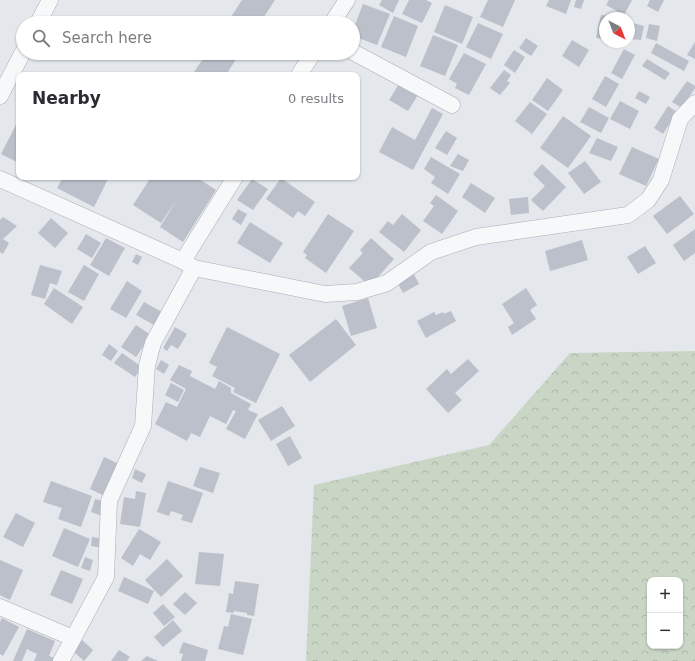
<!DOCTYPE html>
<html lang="en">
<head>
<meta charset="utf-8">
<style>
	body { margin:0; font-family:"DejaVu Sans",sans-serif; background:#f2f2f3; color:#2b2b33 }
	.controls { position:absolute; right:12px; bottom:12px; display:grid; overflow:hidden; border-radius:8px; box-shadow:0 1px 3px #0004 }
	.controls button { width:36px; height:36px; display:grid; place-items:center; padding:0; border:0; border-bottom:1px solid #e1e1e2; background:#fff; color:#2b2b33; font:20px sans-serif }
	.compass { position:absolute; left:599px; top:12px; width:36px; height:36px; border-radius:50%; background:#fff; box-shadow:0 1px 3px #0004; rotate:138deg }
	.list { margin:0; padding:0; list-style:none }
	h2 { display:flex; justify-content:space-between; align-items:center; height:52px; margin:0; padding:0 16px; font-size:17px }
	h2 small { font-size:13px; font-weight:400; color:#7c7c81 }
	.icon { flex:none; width:22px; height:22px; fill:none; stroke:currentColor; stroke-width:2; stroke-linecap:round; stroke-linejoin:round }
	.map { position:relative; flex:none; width:695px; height:661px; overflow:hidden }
	.search { position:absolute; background:#fff; box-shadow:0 1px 3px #0004; left:16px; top:16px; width:344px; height:44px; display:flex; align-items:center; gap:10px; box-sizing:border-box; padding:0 14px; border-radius:22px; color:#7c7c81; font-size:15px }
	.panel { position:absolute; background:#fff; box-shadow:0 1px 3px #0004; left:16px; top:72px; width:344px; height:108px; border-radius:8px }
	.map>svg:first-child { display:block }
</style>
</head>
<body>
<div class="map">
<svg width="695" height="661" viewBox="0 0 695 661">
	<defs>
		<pattern id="forest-crowns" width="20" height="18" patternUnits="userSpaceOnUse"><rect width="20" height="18" fill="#c9d6c5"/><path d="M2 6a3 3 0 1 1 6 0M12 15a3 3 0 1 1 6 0" fill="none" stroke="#adb8ab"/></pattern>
	</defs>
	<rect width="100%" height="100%" fill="#e4e7ec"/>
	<path fill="url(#forest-crowns)" fill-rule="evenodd" d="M695,351V661H306L314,485L489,445L570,353ZM650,580H680V646H650Z"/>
	<g fill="#bbc0ca">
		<path d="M242,0H275L260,23H227Z"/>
		<path d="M382,0H399L393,13L379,5Z"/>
		<path d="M409,0H426L432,3L422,23L402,14Z"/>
		<path d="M488,0H515L503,27L480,17Z"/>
		<path d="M549,0H571L566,14L546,6Z"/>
		<path d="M576,0H584L581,9L574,7Z"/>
		<path d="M609,0H632L624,15L606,5Z"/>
		<path d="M650,0H664L658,12L647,6Z"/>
		<path d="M363,4L390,14L377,45L353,36V30Z"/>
		<path d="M445,5L473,17L462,44L434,32Z"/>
		<path d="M601,15L617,17L605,18V39L596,38Z"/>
		<path d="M394,16L418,26L406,57L381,47Z"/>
		<path d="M478,23L503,34L491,59L466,47Z"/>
		<path d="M633,23L644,26L641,40L630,39Z"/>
		<path d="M649,24L660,26L657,41L646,38Z"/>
		<path d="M433,35L458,45L445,76L420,66Z"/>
		<path d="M526,38L538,46L531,56L519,48Z"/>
		<path d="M572,40L589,50L579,67L562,56Z"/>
		<path d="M695,42V59L687,55Z"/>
		<path d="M656,43L689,61L684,71L651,53Z"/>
		<path d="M624,49L635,55L622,79L611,73Z"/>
		<path d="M514,50L525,57L515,73L504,65Z"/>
		<path d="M207,53H240L226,75H192Z"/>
		<path d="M464,53L486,64L469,95L455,88L457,84L449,79Z"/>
		<path d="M647,59L670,73L665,80L642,66Z"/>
		<path d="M504,70L511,75L507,81L510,83L500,95L490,88Z"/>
		<path d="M605,76L619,84L606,107L592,99Z"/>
		<path d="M547,78L563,90L548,111L532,100Z"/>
		<path d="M687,81L695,86V88L682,108L672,102Z"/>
		<path d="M399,84L418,95L408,111L389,100Z"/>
		<path d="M639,91L650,97L646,104L635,98Z"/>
		<path d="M620,101L639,111L630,129L610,119Z"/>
		<path d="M530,102L547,114L532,134L515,121Z"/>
		<path d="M668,106L677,112L663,134L654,128Z"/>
		<path d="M589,107L609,118L601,133L580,122Z"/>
		<path d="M432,108L443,114L413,170L379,152L392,127L415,140Z"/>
		<path d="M563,116L591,136L568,168L540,148Z"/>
		<path d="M19,119V163L1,154Z"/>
		<path d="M446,131L457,138L447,155L435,148Z"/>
		<path d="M597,138L618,147L611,161L589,153Z"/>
		<path d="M632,147L659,159L646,186L619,174Z"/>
		<path d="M458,154L469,160L463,171L450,166Z"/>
		<path d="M431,157L460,174L448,194L431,183L435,177L424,169Z"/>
		<path d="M585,161L601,182L584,194L568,173Z"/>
		<path d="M542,164L566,187L543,211L531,200L545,186L533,174Z"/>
		<path d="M63,177H104L108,179L94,207L57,188Z"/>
		<path d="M151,177H196L216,190L183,242L160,227L178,198L161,223L133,205Z"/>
		<path d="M281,178L315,202L305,216L298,211L293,218L266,199Z"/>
		<path d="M252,179L268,189L253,210L237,200Z"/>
		<path d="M471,183L495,198L485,213L462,197Z"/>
		<path d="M436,195L458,211L442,234L423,221L434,206L430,203Z"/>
		<path d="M680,196L694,214L667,234L653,216Z"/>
		<path d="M528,197L529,213L511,215L509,199Z"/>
		<path d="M238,209L247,214L241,225L232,219Z"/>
		<path d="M328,214L354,231L326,273L305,258L307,255L303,252Z"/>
		<path d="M402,214L421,230L404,252L379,232L388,221L393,225Z"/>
		<path d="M3,217L17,226L3,239L9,243L3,254L0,252V237L3,239L0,237V220Z"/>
		<path d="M51,218L68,233L55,248L38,233Z"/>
		<path d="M250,222L283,243L270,263L237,243Z"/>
		<path d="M695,229V253L684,261L673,245Z"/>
		<path d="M86,234L101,243L92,258L77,249Z"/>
		<path d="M106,238L125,248L109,276L90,265Z"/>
		<path d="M371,238L394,259L370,286L349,268L363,253L360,250Z"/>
		<path d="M582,240L588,260L550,271L545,251Z"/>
		<path d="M645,246L656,263L638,274L627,257Z"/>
		<path d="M136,254L142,257L138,265L132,262Z"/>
		<path d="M40,265L62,271L57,285L50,283L45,299L31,295Z"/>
		<path d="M84,265L99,274L84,301L68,292Z"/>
		<path d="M412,271L419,284L403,293L396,280Z"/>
		<path d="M127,281L142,291L126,318L110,309Z"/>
		<path d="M54,288L83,307L72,324L44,304Z"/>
		<path d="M526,288L537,305L530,310L536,319L512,335L508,327L514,323L502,304Z"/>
		<path d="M368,298L377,328L351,336L342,306Z"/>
		<path d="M144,302L162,312L154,325L136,315Z"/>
		<path d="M451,311L456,321L426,338L417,321L434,312L436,315L443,312L444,314Z"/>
		<path d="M336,319L356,345L310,382L289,355Z"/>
		<path d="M136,325L151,335L136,357L121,347Z"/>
		<path d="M175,327L187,334L178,349L171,345L167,351L163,348Z"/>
		<path d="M227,327L280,354L256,403L233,392L235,388L212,376L217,367L209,363Z"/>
		<path d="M109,344L118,351L111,361L102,355Z"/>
		<path d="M122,353L142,367L135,377L114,363Z"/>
		<path d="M468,359L479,371L455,393L462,400L448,413L426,389L447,369L451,374Z"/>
		<path d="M161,360L169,365L164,374L156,369Z"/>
		<path d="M179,365L192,371L190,376L215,389L219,381L231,388V393L251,404L248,410L258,414L245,439L226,429L236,411L233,410L226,424L210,416L200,437L191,433L187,441L155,424L166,402L177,407L186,389L170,380Z"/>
		<path d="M171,383L184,390L178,402L165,395Z"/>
		<path d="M282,406L295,426L271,441L258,420Z"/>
		<path d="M290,436L302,458L288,466L276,444Z"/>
		<path d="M104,457L121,465L107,497L90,489Z"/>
		<path d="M200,467L220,473L213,493L193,486Z"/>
		<path d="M135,469L146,474L142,483L132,478Z"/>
		<path d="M51,481L92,496L81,527L58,519L62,508L43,502Z"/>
		<path d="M168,481L203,493L192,523L181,520L183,515L171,511L169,516L157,512Z"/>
		<path d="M136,491L146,493L140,527L120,524L124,497L135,499Z"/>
		<path d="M95,499L106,502L102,516L91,512Z"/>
		<path d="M16,513L35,523L23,547L3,537Z"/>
		<path d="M64,528L90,539L78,567L52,556Z"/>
		<path d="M139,529L161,542L150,560L140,554L133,566L121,558Z"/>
		<path d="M92,537L104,539L103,548L91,546Z"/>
		<path d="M199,552L224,554L220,586L195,584Z"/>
		<path d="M85,557L93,560L90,571L81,568Z"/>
		<path d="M167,559L183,576L161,597L145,580Z"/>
		<path d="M0,560L23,570L10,600L0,595Z"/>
		<path d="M61,570L83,579L72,604L50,595Z"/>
		<path d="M124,577L154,591L148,604L118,591Z"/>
		<path d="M235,581L259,584L254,616L247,615V613L234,611V613L226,612L229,593L233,594Z"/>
		<path d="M185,592L197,603L185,615L173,604Z"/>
		<path d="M163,604L175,617L164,626L153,613Z"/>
		<path d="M231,614L252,619L243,655L218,649L224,626L228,627Z"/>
		<path d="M2,618L19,627L3,656L0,654V622Z"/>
		<path d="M173,620L182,631L163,647L154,637Z"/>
		<path d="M27,629L55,641L49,656L55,658L54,661H34L37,654L27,649L22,661H13Z"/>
		<path d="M82,640L93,650L84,661L73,651Z"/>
		<path d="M183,642L208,650L205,661H181L183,654L179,653Z"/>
		<path d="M119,650L130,657L127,661H111Z"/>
		<path d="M147,656L158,661H141Z"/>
	</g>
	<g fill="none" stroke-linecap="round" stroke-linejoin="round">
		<g stroke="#a9aeb7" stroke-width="17">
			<g id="minor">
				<path d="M38,23L50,0"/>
				<path d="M332,23L347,0"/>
				<path d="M353,52L452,105"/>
				<path d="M299,75L313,53"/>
				<path d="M0,96L23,52"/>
				<path d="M0,179L183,261L194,268L325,294L357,292L387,283L431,252L476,237L628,215L648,200L661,180L680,119L695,103"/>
				<path d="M183,261L235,177"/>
				<path d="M0,607L73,638"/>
				<path d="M61,661L106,577L109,501L143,426L147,365L153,343L194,268"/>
			</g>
		</g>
		<use href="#minor" stroke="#f7f8fa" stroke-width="16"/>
	</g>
</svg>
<div class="controls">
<button>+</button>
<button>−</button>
</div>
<svg class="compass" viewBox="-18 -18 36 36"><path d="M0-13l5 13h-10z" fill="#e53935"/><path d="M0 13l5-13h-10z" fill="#7c7c81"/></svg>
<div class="search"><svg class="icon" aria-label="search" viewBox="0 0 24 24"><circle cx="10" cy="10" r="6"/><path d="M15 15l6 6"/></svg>Search here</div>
<section class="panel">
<h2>Nearby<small>0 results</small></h2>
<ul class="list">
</ul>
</section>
</div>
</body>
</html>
